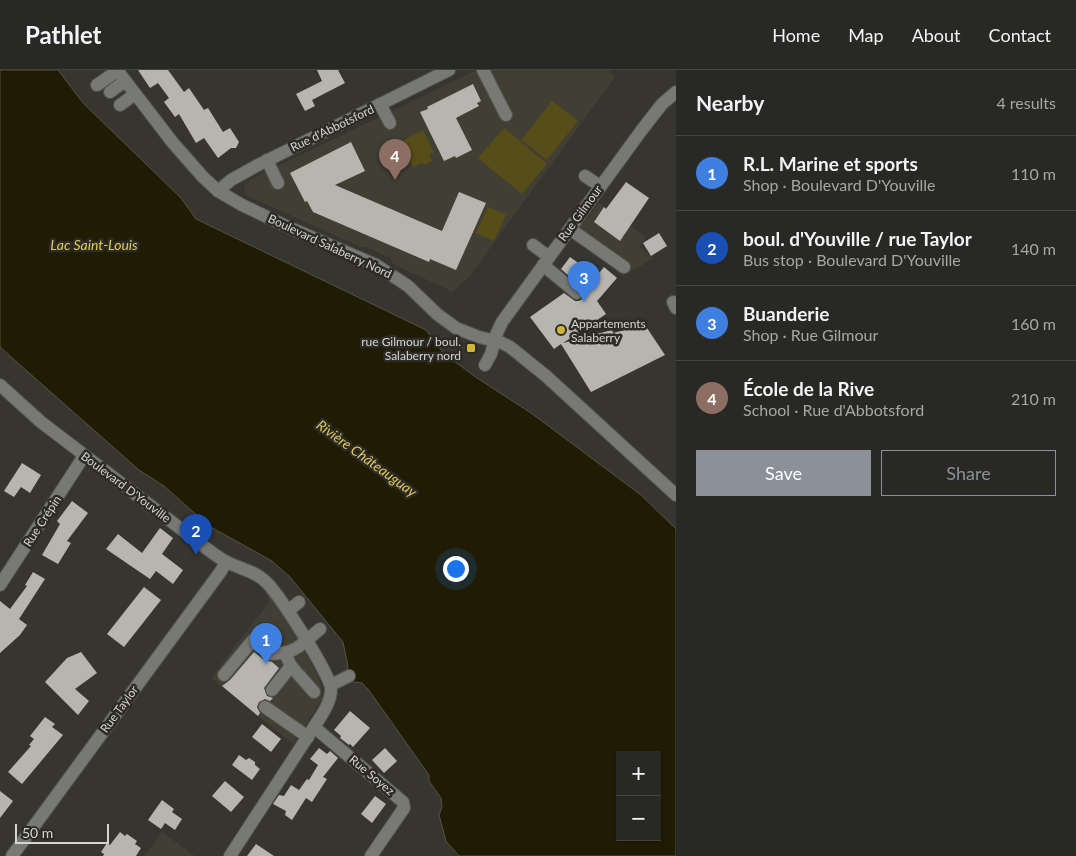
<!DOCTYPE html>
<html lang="en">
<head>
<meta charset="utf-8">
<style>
	body { margin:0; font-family:Lato,sans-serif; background:#343431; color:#f1f3f6 }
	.controls { position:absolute; right:15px; bottom:15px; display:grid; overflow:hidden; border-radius:0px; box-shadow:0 1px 4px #0004 }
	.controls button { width:45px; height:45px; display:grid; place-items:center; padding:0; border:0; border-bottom:1px solid #444441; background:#282824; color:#f1f3f6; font:25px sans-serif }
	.scale { position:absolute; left:15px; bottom:12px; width:94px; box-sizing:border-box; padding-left:5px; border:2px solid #d5d4d1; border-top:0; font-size:14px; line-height:18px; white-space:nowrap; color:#d5d4d1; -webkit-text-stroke:4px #2c2b26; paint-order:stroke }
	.you { position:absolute; left:455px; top:498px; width:18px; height:18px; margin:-12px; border:4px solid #fff; border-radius:50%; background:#1a73e8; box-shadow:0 0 0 8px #1a73e833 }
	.badge { display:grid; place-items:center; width:32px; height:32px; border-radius:50%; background:#8c9099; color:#fff; font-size:16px; font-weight:700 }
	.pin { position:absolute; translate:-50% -41px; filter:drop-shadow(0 1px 2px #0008) }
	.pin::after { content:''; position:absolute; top:26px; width:18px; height:15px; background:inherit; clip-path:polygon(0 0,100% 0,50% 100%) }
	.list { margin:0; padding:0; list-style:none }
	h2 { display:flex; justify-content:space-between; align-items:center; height:65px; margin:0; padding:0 20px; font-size:21px }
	h2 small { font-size:16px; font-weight:400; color:#a5a6a6 }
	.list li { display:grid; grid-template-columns:32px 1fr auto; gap:15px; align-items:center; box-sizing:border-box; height:75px; padding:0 20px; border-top:1px solid #444441 }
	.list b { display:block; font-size:19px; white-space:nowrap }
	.list p { margin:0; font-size:16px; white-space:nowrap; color:#a5a6a6 }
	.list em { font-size:16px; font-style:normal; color:#a5a6a6 }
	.actions { display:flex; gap:10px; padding:15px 20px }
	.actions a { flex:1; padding:11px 0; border:1px solid #8c9099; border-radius:0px; text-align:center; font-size:18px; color:#8c9099 }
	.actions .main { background:#8c9099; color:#fff }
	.map { position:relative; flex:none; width:676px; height:786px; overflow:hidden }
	header { display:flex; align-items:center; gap:30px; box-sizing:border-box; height:70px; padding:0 25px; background:#282824; border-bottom:1px solid #444441 }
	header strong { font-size:24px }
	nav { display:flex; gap:28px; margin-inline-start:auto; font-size:18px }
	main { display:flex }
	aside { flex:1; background:#282824 }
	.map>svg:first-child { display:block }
</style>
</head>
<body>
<header>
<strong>Pathlet</strong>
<nav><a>Home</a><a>Map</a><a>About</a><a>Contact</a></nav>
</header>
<main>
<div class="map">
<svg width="676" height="786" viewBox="0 0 676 786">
	<rect width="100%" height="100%" fill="#363530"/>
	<g fill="#413f34">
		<path d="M477,0H609L615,7L469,207L451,223L447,219L393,194L390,188L366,177H361L245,125L244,116L253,108Z"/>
		<path d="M599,133L646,167L639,177L654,188L623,206L571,168Z"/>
		<path d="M266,520L302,574L318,605L322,619V628L317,637L293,674L211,608L269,532Z"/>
		<path d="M162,762L195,786H144Z"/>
	</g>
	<g fill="#574d18">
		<path d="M552,31L578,51L547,90L521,70Z"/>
		<path d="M504,58L547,94L522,124L478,88Z"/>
		<path d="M423,60L434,82L429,85L432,91L424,95L422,93L413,97L400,72Z"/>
		<path d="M488,137L506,145L494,171L476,163Z"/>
	</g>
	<path fill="#201b03" stroke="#565241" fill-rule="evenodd" d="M0,0H58L83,33L181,128L196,149L426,260L443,283L477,308L531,343L641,425L676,459V786H459L446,771L439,745L442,737L441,728L429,711V705L368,619L362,613L354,612L346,603L348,596L343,572L290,507L272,491L209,456L164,416L139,400L2,279L0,276ZM620,685H657V767H620Z"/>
	<g fill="#b7b5af">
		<path d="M138,0H168L184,22L189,18L204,40L208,38L223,62L230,58L239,72L236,78H231L218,88L204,68L196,73L179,44L175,47L164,32L169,28L158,13L150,18Z"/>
		<path d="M317,0H338L345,13L312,30L315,36L305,41L296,24L322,11Z"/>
		<path d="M473,14L481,31L477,33L479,36L456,48L472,80L456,88L455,86L444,91L420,42L428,39L427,37Z"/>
		<path d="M351,72L365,101L335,115L442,161L459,122L486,133L456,200L430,189L429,192L313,142L307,131L305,132L290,103Z"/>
		<path d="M626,112L649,128L620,171L594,152L604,137L606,139Z"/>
		<path d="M659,163L667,176L651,186L643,173Z"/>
		<path d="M570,187L584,197L591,213L604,197L617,208L597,231L606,244L563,273L612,260L613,263L645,255L665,285L591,322L561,274L554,279L530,247L564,223L575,231H579L584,228L585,221L582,217L561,199Z"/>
		<path d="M22,393L41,405L30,423L21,417L14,427L4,421Z"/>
		<path d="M72,431L88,443L67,471L71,473L58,494L42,485L60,454L57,451Z"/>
		<path d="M160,458L173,468L162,484L183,500L173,514L156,501L150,509L106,479L118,464L142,483Z"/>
		<path d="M33,502L45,509L19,549L27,555L20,565L0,583V531L10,539L27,516L25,515Z"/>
		<path d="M144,517L161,530L124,577L107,564Z"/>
		<path d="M81,582L97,603L75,619L89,631L78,645L45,612L67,588Z"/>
		<path d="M254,582L264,590L272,592L279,598L264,618L267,626L273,628L270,631L265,629L259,632L257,637L260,643L258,646L222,616L230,610Z"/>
		<path d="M350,641L370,658L353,677L350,674L349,675L340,668L341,666L334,660Z"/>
		<path d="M45,647L55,654L52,657L63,665L22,714L8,702L31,676L29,675L34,669L30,666Z"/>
		<path d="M262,654L281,669L271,682L252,667Z"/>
		<path d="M319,678L327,684L330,681L338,688L323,707L327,709L312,732L306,728L292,750L285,745L286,741L273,734L279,725L284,726L291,715L299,720L307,709L309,710L318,695L310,689Z"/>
		<path d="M385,678L397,691L384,703L372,690Z"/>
		<path d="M239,685L246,690L249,688L255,692V695L260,699L252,710L232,695Z"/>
		<path d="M225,711L244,727L231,742L212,726Z"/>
		<path d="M0,721L13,731L0,748Z"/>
		<path d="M375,726L386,734L372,753L361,744Z"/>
		<path d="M162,730L174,739L172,742L182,749L175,760L165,753L161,759L148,750Z"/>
		<path d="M120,762L125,766L127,764L137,771L135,774L141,778L136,786H103L104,784L101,782L107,773L110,775Z"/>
		<path d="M256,774L274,786H247Z"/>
	</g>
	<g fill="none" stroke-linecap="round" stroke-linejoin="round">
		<g stroke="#53524d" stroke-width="14">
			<g id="minor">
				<path d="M117,0L173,73L203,107L218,121L242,135L288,157L376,195L408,216L437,244L456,258L479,267L500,272L510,277L546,306L676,425"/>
				<path d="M483,0L506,45"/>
				<path d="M97,15L117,1"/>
				<path d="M110,22L125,11"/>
				<path d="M380,34L390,53"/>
				<path d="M120,35L135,24"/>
				<path d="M267,90L278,113"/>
				<path d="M585,106L600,116"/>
				<path d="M218,121L231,110L258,95L449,0"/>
				<path d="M570,159L624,197"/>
				<path d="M533,175L549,187"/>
				<path d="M543,195L577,223"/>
				<path d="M673,232L676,238"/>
				<path d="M485,295L491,284L496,265L502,252L641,61L662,34L676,22"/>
				<path d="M0,315L41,352L202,475C210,481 218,488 227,492C240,499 255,501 265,511C277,521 331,605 331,619C331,633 321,646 314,657L230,786"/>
				<path d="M0,515L84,386"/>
				<path d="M288,541L299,532"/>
				<path d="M291,596L314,622"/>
				<path d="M224,605L253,570L269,584C298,583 299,576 320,559"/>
				<path d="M331,615L349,606"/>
				<path d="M272,620L291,596L285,583"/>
				<path d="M265,637L308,667"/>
				<path d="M314,657L403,732L404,738L371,786"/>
				<path d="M12,786L221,501L226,492"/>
			</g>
		</g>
		<use href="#minor" stroke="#787875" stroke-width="12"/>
	</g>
	<g fill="#cfb837" stroke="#2c2b26" stroke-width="2">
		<circle cx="561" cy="260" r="5"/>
		<rect x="466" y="273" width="10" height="10" rx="2.5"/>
	</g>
	<g text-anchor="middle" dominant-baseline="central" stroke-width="5" stroke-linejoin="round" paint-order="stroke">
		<g font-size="12" fill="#d5d4d1" stroke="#2c2b26">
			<text transform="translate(332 58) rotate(-26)">Rue d'Abbotsford</text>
			<text transform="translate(580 143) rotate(-54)">Rue Gilmour</text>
			<text transform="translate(330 176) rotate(25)">Boulevard Salaberry Nord</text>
			<text transform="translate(126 417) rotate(37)">Boulevard D'Youville</text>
			<text transform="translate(42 451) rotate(-57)">Rue Crépin</text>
			<text transform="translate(119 639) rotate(-54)">Rue Taylor</text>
			<text transform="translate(372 705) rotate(40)">Rue Soyez</text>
		</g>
		<g font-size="12" fill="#d5d4d1" stroke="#2c2b26" text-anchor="start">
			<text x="571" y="253">Appartements<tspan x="571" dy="14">Salaberry</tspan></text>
			<text x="461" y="271" text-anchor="end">rue Gilmour / boul.<tspan x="461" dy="14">Salaberry nord</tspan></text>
		</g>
		<g font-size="14" font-style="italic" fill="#dfca5d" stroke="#2c2b26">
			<text x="94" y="174">Lac Saint-Louis</text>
			<text transform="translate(367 388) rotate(36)">Rivière Châteauguay</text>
		</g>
	</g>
</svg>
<div class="controls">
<button>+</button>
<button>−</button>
</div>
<div class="scale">50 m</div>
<div class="you"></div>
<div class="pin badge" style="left:266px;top:594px;background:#3f7fe0">1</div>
<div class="pin badge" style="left:196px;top:485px;background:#1a4fb4">2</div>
<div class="pin badge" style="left:584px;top:232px;background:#3f7fe0">3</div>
<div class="pin badge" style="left:395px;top:110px;background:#8d6e63">4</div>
</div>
<aside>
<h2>Nearby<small>4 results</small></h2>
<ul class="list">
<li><span class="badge" style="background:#3f7fe0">1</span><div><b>R.L. Marine et sports</b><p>Shop · Boulevard D'Youville</p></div><em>110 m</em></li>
<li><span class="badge" style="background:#1a4fb4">2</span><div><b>boul. d'Youville / rue Taylor</b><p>Bus stop · Boulevard D'Youville</p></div><em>140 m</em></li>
<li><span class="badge" style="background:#3f7fe0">3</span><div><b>Buanderie</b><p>Shop · Rue Gilmour</p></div><em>160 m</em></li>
<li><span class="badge" style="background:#8d6e63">4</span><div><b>École de la Rive</b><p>School · Rue d'Abbotsford</p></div><em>210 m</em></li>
</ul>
<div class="actions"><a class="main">Save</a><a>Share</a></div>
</aside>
</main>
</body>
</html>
